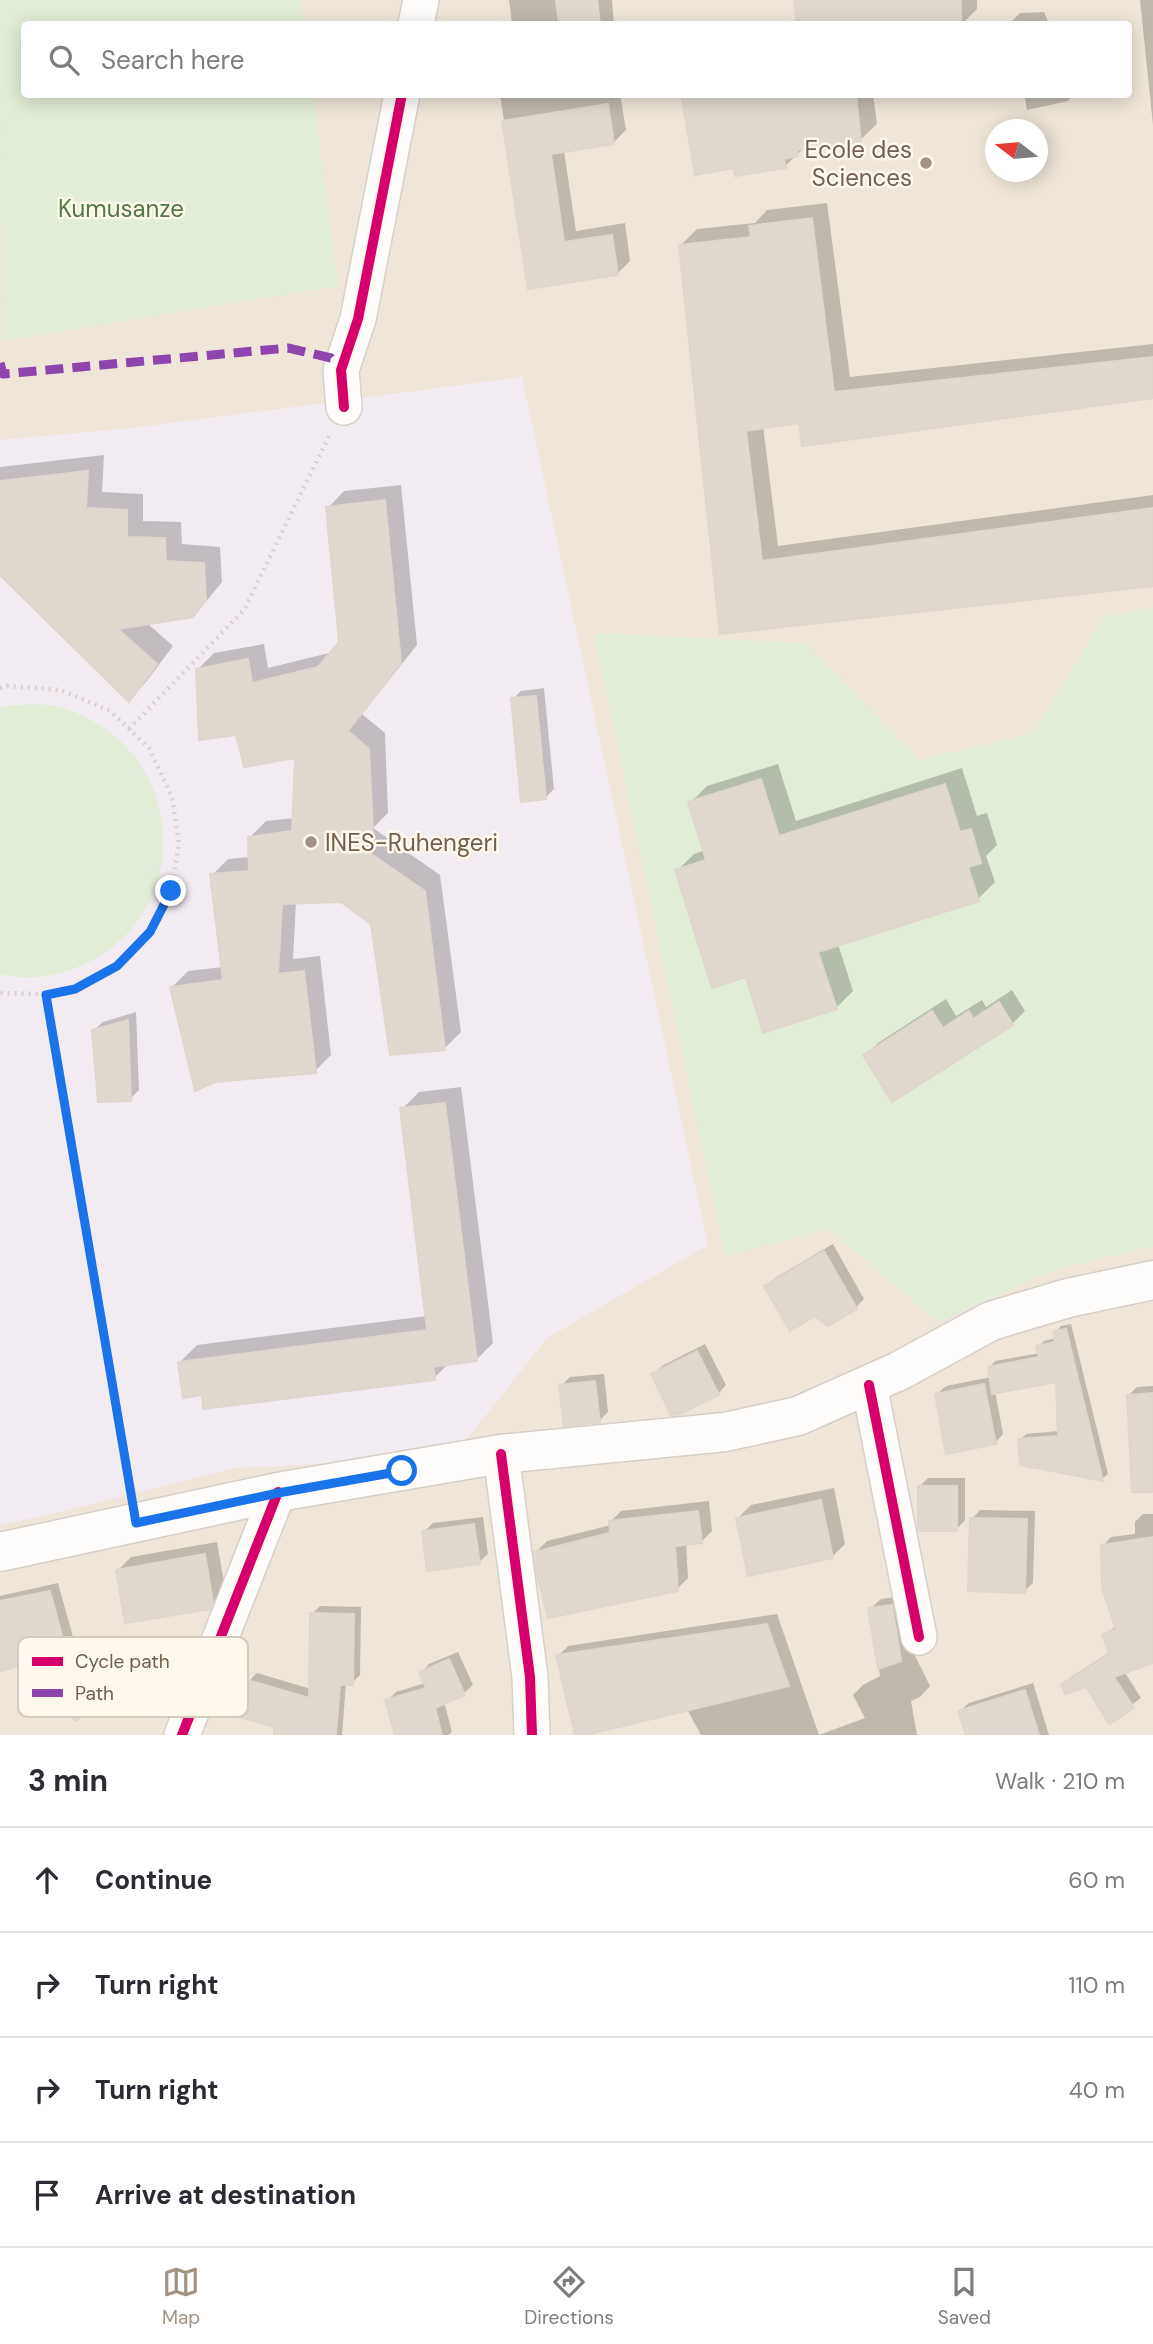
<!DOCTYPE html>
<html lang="en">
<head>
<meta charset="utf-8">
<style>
	body { margin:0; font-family:"DM Sans",sans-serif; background:#f2f2f3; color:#2b2b33 }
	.compass { position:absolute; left:985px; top:119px; width:63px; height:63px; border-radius:50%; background:#fff; box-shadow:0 4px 18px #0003; rotate:286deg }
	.stop { position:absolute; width:21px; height:21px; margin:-16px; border:5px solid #1a73e8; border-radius:50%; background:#fff }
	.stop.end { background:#1a73e8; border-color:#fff; box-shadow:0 2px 7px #0008 }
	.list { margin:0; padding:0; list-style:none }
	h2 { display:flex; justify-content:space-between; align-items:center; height:91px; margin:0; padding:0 28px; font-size:30px }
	h2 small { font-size:23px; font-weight:400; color:#7c7c81 }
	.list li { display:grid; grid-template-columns:46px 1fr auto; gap:21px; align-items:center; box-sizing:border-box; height:105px; padding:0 28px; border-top:2px solid #e1e1e2 }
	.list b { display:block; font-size:26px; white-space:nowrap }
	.list em { font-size:23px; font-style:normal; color:#7c7c81 }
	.icon { flex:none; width:38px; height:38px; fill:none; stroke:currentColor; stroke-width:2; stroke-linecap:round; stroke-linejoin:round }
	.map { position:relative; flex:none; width:1153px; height:1735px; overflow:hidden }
	.search { position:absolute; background:#fff; box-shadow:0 4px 18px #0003; left:21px; right:21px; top:21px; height:77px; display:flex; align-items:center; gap:18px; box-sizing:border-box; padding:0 24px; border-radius:7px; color:#7c7c81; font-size:26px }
	.sheet { height:511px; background:#fff }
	nav { display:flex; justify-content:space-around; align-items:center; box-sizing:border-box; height:98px; border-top:2px solid #e1e1e2; background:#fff; font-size:19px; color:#7c7c81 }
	nav a { display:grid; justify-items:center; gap:4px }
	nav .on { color:#a29284 }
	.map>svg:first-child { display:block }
</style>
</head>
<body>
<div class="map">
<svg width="1153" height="1735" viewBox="0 0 1153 1735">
	<rect width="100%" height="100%" fill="#f6f3eb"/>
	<path fill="#efe6d9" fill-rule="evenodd" d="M0,0H1153V1735H0ZM24,24H1128V94H24ZM996,130H1038V172H996Z"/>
	<path fill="#f3ebf2" d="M522,377L708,1245L547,1338L459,1449L378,1461L235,1468L69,1510L0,1525V440L133,428Z"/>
	<g fill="#e2edd7">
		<path d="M0,0H301L304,24H24V94L313,95L338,286L2,341Z"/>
		<path d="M1153,607V1246L1055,1270L938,1322L829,1229L725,1256L594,633L806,643L919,760L1033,733L1104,617Z"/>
		<path d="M11,705C26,705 45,703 59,707C190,743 201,922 73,969C50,978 24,980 0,974V708Z"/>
	</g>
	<g fill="#0003">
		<path d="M509,0H612L614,24H512Z"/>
		<path d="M796,0H977V9L962,24H799Z"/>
		<path d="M1140,0H1153V125Z"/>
		<path d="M1044,12L1049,24H1012V21L1020,13Z"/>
		<path d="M500,94H620L626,130L613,143L564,151L576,231L625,223L630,261L618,273L529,287Z"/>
		<path d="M683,94H873L877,124L860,140L805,147L785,166H734Z"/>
		<path d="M1024,94H1075L1068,101L1027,110Z"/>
		<path d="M827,203L850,377L1153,344V396L801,421L763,426L778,546L1153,495V585L721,632L681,245L697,229L755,223L767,210Z"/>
		<path d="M104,455L102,492L143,494V521L181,522L182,544L220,547L222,582L209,598L192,616L147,623L173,646L145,683L129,700L3,576L0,577V467Z"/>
		<path d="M401,485L417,645L362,714L385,733L388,813L373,828L440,875L461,1032L445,1048L372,923L342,900L296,902L293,959L320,956L331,1055L315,1071L172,987L188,971L223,967L212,875L228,859L250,857V837L266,821L294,818L297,756L237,733L197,670L214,653L264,644L268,668L333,652L341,642L328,508L344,491Z"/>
		<path d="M544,688L554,789L545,798L513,699L521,691Z"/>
		<path d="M778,764L796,821L962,768L977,816L987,813L997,845L986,856L995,882L978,899L838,944L853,991L836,1008L747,975L677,871L694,854L705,850L690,803L707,786Z"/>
		<path d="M1012,990L1025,1011L1012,1024L865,1056L878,1043L946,999L956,1016L982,1000L986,1007Z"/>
		<path d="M136,1012L139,1090L130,1099L94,1030L103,1022Z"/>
		<path d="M461,1087L493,1343L476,1360L449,1363L434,1378L203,1393L180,1362L197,1345L427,1316L402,1109L419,1092Z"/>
		<path d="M833,1244L864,1299L856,1307L815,1314L766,1286L775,1278Z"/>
		<path d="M1071,1324L1108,1474L1102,1479L1020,1440L1026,1434L1059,1431L1057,1380L995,1391L1003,1434L995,1443L937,1394L946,1386L991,1377L990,1367L995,1361L1040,1353L1038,1347L1044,1341L1056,1338V1332L1061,1326Z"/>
		<path d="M705,1344L726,1385L718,1394L653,1375L662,1366Z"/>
		<path d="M604,1374L608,1412L599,1421L561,1386L570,1377Z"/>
		<path d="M1153,1386V1489L1129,1395L1137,1387Z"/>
		<path d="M928,1478H965V1520L957,1529L919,1487Z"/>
		<path d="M834,1488L845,1544L832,1557L738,1518L751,1505Z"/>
		<path d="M709,1501L712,1531L701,1542L686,1543L688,1578L677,1589L536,1552L547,1541L611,1525L610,1522L621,1511Z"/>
		<path d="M980,1510L1035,1511L1033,1583L1024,1591L972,1519Z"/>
		<path d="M1143,1514H1153V1661L1124,1671L1141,1698L1110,1721L1087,1684L1063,1685L1071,1677L1110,1652L1104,1635L1117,1625L1103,1546L1111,1537L1135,1534V1522Z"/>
		<path d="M483,1517L488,1554L479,1562L424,1532L433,1523Z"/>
		<path d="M217,1542L225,1588L223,1594L209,1607L118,1570L131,1557Z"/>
		<path d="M58,1583L75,1644L66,1652H0V1596Z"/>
		<path d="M902,1596L911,1648L930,1686L920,1697L911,1701L917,1735H701L687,1709L558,1656L568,1646L777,1614L819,1735L865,1718L853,1695L863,1685L880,1676L870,1609L881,1599Z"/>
		<path d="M320,1606L361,1607L360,1675L352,1683H346L342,1735H275L276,1726L249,1681L257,1673L311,1689L312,1614Z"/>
		<path d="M118,1652L133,1672L75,1718L60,1699Z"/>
		<path d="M458,1652L473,1685L464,1693L444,1702L452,1732L448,1735H397L387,1701L396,1692L425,1683L421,1673L429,1664Z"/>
		<path d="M1033,1683L1049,1735H967L960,1711L969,1703Z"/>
	</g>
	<g fill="#e1d9d0" stroke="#dfd7ce" stroke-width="2">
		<path d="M556,0H597L600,24H559Z"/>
		<path d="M794,0H961V24H797Z"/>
		<path d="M681,94H856L861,142L797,150L798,156L784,159L786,168L735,176L733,168L695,175Z"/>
		<path d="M608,104L614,144L551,154L564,242L612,235L618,275L528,289L502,121Z"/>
		<path d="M812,218L834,392L1153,357V398L802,446L799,423L746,431L762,561L1153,508V586L720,634L679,245L751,237L749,226Z"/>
		<path d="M88,471L86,508L127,510V537L165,538L166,561L204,563L206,600L193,617L118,629L157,664L129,702L0,575V481Z"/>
		<path d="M385,500L401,663L348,731L369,749L373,831L358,845L425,891L445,1050L390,1055L371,924L341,902L282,904L278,974L304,971L316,1073L215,1082L195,1091L170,987L223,980L210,874L249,871L248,837L292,831L295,758L244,767L236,735L199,740L196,669L248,659L252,683L318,667L339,642L326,507Z"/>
		<path d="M536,696L546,799L521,802L511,698Z"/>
		<path d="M761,779L779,836L945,784L960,832L971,829L981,863L968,867L979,901L818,952L837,1009L763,1033L746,977L712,988L675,870L706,860L688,802Z"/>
		<path d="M999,1002L1013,1025L892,1102L863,1055L932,1011L943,1028L969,1011L973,1019Z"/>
		<path d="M128,1020L131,1101L98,1102L92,1030Z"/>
		<path d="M445,1103L477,1361L433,1367L435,1380L203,1409L202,1395L183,1398L178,1362L427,1330L400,1108Z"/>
		<path d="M824,1251L857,1309L828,1326L815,1316L790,1331L764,1286Z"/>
		<path d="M1066,1329L1103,1481L1020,1465L1018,1439L1058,1436L1056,1382L992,1394L988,1367L1039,1357L1036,1346L1054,1342V1331Z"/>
		<path d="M697,1351L719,1395L680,1414L671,1415L651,1374Z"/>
		<path d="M595,1381L600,1422L564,1426L559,1385Z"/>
		<path d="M984,1384L996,1444L946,1454L935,1394Z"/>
		<path d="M1153,1393V1492H1132L1127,1395Z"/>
		<rect x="918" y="1486" width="39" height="45"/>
		<path d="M821,1500L833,1558L748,1576L736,1518Z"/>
		<path d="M698,1511L702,1543L675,1546L678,1591L548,1618L537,1574L534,1552L610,1533L609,1521Z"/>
		<path d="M970,1518L1027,1519L1025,1593L968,1591Z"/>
		<path d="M474,1524L480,1564L427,1571L422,1531Z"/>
		<path d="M1153,1537V1663L1114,1677L1134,1708L1109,1724L1086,1687L1065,1694L1061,1685L1109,1654L1102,1634L1116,1629L1102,1588L1101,1545Z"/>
		<path d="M205,1554L213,1603L210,1609L125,1623L116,1570Z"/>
		<path d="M50,1591L67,1654L0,1671V1601Z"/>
		<path d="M892,1605L901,1661L878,1669L868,1608Z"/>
		<path d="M310,1613L354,1614L353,1685H340L336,1735H274V1727L237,1716L248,1680L309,1698Z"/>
		<path d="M767,1624L789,1686L586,1735H575L556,1655Z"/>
		<path d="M108,1659L125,1682L75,1721L58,1699Z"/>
		<path d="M449,1659L465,1695L435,1708L442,1735H395L385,1700L426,1688L419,1672Z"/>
		<path d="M1025,1690L1039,1735H966L958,1711Z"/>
	</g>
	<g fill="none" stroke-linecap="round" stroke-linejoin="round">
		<g stroke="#d6d0ca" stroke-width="38">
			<g id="street">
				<path d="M416,24L421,0"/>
				<path d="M344,407L341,370L358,319L402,94"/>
				<path d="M869,1385L919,1637"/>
				<path d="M501,1454L530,1677L532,1735"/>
				<path d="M182,1735L278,1492"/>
			</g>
		</g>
		<g stroke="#d6cfc8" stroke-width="41">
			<path id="secondary" d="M0,1552L278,1492L501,1454L725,1432L798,1416L899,1371L991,1321L1068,1298L1153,1280"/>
		</g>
		<g stroke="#d8d1cb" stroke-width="4.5" stroke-dasharray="2 5" stroke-linecap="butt">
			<path d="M0,688L7,686L61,690L110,711L149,748L172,797L179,844L171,891L150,932L117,966L75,989L46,994L0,993"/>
			<path d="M129,729L244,610L329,436"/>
			<path d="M46,994L130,1487"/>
		</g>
		<use href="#street" stroke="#fefdfc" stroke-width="35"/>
		<use href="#secondary" stroke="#fefdfc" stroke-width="38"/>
		<path stroke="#8e44ad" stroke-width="9" stroke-dasharray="18 9" stroke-linecap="butt" d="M0,363L3,374L288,348L331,358L341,370"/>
		<g stroke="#fef8ed" stroke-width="15">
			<g id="cycleway">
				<path d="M344,407L341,370L358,319L402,94"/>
				<path d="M869,1385L919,1637"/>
				<path d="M501,1454L530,1677L532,1735"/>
				<path d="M182,1735L278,1492"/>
			</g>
		</g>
		<use href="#cycleway" stroke="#d6006c" stroke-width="10"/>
	</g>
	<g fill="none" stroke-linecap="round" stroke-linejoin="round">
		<path stroke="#1a73e8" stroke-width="9" d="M171,891L150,932L117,966L75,989L46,995L136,1523L278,1493L402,1471"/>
	</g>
	<g fill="#a29284" stroke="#fef8ed" stroke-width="2.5">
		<circle cx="926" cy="163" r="7"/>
		<circle cx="311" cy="842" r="7"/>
	</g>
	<g text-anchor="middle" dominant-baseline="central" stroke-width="5" stroke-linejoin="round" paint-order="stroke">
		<g font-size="24" fill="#745d4c" stroke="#fef8ed" text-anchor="end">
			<text x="912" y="149">Ecole des<tspan x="912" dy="28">Sciences</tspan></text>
			<text x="325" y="842" text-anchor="start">INES-Ruhengeri</text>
		</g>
		<g font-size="24" fill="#527945" stroke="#fef8ed">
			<text x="121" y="208">Kumusanze</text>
		</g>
	</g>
	<rect x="18" y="1637" width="230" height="80" rx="10" fill="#fef8ed" stroke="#d5cabd" stroke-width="2"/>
	<rect x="32" y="1657" width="31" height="9" fill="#d6006c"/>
	<rect x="32" y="1689" width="31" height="8" fill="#8e44ad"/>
	<g font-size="19" fill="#745d4c">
		<text x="75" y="1668">Cycle path</text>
		<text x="75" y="1700">Path</text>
	</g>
</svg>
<svg class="compass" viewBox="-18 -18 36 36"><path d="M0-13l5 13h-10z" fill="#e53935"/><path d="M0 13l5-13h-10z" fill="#7c7c81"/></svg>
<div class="stop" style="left:402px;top:1471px"></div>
<div class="stop end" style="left:171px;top:891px"></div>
<div class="search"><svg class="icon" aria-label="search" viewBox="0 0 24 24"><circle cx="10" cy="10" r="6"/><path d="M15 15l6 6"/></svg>Search here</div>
</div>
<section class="sheet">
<h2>3 min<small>Walk · 210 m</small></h2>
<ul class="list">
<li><svg class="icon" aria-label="ahead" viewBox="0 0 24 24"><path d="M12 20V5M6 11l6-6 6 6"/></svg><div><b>Continue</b></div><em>60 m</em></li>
<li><svg class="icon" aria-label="right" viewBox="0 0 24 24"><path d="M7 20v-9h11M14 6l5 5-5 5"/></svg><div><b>Turn right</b></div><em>110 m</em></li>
<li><svg class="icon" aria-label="right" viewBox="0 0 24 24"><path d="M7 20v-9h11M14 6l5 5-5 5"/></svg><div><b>Turn right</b></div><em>40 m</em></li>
<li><svg class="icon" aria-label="arrive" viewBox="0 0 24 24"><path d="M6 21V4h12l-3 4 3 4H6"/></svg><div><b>Arrive at destination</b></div></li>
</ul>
</section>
<nav>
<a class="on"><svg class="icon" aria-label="map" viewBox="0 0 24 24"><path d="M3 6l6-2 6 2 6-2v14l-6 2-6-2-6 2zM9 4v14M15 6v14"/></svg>Map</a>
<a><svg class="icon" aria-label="directions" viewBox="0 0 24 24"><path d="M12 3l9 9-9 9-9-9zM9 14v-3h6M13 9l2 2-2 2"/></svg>Directions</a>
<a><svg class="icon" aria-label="saved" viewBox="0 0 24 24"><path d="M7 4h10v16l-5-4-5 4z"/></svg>Saved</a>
</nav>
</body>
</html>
